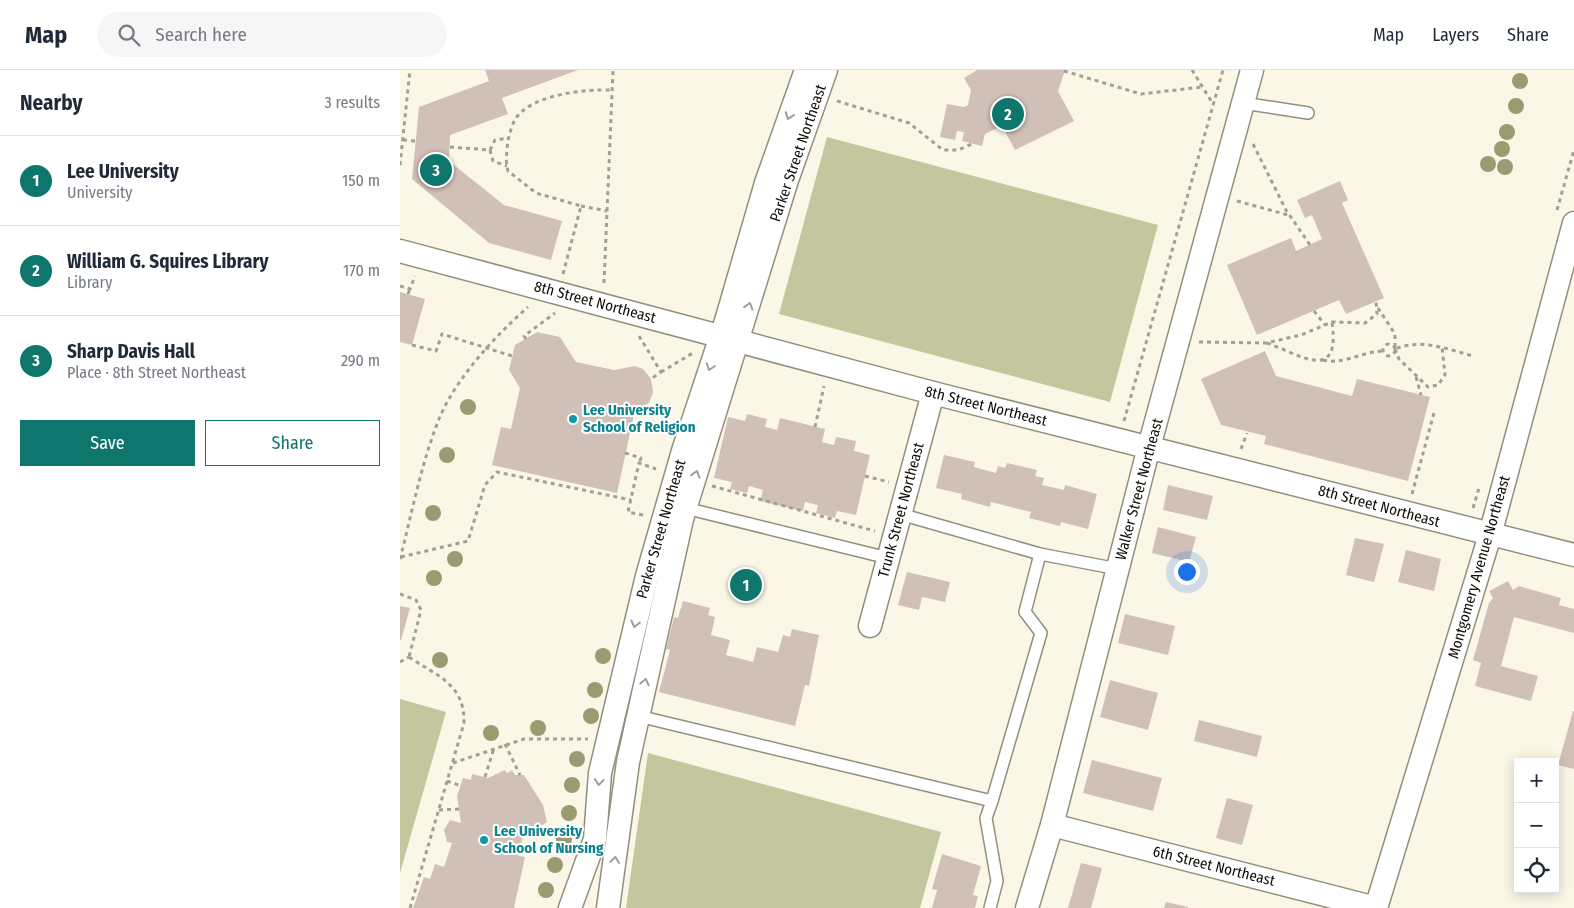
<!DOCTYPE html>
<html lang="en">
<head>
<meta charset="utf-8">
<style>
	body { margin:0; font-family:"Fira Sans Condensed",sans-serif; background:#f6f6f7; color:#1f2937 }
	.controls { position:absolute; right:15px; bottom:15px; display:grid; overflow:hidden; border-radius:0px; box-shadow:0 2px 12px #0003 }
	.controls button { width:45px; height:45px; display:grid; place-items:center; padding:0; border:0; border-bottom:1px solid #e0e1e3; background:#fff; color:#1f2937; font:25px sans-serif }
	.you { position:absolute; left:786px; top:501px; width:18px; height:18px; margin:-12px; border:4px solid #fff; border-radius:50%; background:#1a73e8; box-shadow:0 0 0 8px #1a73e833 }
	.badge { display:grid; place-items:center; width:32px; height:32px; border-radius:50%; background:#0f766e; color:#fff; font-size:16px; font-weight:700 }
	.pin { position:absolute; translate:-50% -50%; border:2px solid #fff; box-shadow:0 1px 5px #0006 }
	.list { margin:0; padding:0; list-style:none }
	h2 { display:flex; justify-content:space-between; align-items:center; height:65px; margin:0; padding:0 20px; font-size:21px }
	h2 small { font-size:16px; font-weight:400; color:#747a83 }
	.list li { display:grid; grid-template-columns:32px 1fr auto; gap:15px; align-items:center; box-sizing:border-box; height:90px; padding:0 20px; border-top:1px solid #e0e1e3 }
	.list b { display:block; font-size:19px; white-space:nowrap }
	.list p { margin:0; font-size:16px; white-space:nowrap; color:#747a83 }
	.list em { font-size:16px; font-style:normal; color:#747a83 }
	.actions { display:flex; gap:10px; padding:15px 20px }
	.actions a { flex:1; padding:11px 0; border:1px solid #0f766e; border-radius:0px; text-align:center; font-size:18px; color:#0f766e }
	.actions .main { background:#0f766e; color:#fff }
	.icon { flex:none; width:28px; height:28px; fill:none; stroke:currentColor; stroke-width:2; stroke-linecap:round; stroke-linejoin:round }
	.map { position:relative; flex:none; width:1174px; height:838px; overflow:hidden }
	header { display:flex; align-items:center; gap:30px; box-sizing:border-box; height:70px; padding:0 25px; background:#fff; border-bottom:1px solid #e0e1e3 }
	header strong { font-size:24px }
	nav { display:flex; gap:28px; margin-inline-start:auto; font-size:18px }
	.search { width:350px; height:45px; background:#f6f6f7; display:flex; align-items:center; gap:12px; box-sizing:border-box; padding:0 18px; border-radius:28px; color:#747a83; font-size:19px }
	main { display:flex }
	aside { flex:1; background:#fff }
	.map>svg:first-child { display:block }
</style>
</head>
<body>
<header>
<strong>Map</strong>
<div class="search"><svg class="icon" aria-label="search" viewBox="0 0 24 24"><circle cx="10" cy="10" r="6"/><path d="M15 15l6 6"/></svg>Search here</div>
<nav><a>Map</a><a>Layers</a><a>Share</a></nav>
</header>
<main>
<aside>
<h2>Nearby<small>3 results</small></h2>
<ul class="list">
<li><span class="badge">1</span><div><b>Lee University</b><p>University</p></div><em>150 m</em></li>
<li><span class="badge">2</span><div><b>William G. Squires Library</b><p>Library</p></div><em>170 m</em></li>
<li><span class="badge">3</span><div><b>Sharp Davis Hall</b><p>Place · 8th Street Northeast</p></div><em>290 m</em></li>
</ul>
<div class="actions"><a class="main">Save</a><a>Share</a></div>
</aside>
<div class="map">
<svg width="1174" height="838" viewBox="0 0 1174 838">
	<rect width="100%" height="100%" fill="#fbf7e6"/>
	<g fill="#c3c79e">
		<path d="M427,67L758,155L710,332L379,244Z"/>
		<path d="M0,629L46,642L0,803Z"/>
		<path d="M248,683L541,762L520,838H226Z"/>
	</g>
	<g fill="#d1c0b7">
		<path d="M85,0H178L102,28L108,44L50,65L49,91L104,135L162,151L151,190L89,173L12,109L19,37L89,11Z"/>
		<path d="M577,0H665L658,21L674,51L615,80L602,56L585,64L582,76L562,71L564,62L557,61L555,70L540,67L547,34L564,37L568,35L571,20L564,8Z"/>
		<path d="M940,111L948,130L942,133L984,228L946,244L939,230L857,265L827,195L891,168L896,181L922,169L912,145L905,148L897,130Z"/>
		<path d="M0,222L25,229L12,275L0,272Z"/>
		<path d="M137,262L160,267L176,292L214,300L235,296L243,299L251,309L253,322L249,333L235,340L217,423L92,395L101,357L111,359L120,318L109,300L115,275Z"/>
		<path d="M865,281L876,306L952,326L957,309L1030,327L1008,411L864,374L866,366L821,355L801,309Z"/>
		<path d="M347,344L367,349L365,357L377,360L380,348L425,359L422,372L434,375L436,367L456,371L454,381L470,385L456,445L437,441L435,448L416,443L418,435L405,432L403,441L360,431L363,420L349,416L347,423L330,419L332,412L314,408L328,347L345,351Z"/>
		<path d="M544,385L575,392L574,397L596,403L598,396L605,398L607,393L637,400L635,406L644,408L642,415L664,420L665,415L697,424L688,459L661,452L660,456L629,448L631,442L591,432L590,437L561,429L562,424L536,418Z"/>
		<path d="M768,415L813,426L807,450L763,440Z"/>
		<path d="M758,457L796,467L789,492L752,483Z"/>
		<path d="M955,468L984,474L974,512L946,505Z"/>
		<path d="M1006,480L1041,489L1034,521L998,512Z"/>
		<path d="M507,502L550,512L545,532L522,527L519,540L498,535Z"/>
		<path d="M1108,511L1113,520L1119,516L1161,528L1159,535L1174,539V563L1114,547L1101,596L1138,606L1131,631L1075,616L1081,593L1073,590L1089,533L1093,528L1089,521Z"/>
		<path d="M283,531L310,538L308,545L315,547L311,565L330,570L326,585L353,592L357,577L378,582L383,565L390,567L392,559L419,565L409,616L405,615L395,656L259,622L270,580L266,579L274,547L278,548Z"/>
		<path d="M0,536L10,538L1,570H0Z"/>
		<path d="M725,544L775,556L768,585L718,573Z"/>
		<path d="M710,610L758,623L748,660L700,647Z"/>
		<path d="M1173,641H1174V699L1158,695Z"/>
		<path d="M799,650L862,666L857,687L794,671Z"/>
		<path d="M692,690L762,708L753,741L683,723Z"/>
		<path d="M105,700L107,703L112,700L115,705H124L143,735L147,752L123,767L118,786L125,787L114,838H13L24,807L30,809L35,794L44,797L52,773L47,772L44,760L50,750L61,753L57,726L63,708L71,710L72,704L88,708Z"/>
		<path d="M827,728L853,735L842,775L816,768Z"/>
		<path d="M542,784L581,796L573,825L578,826L575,838H532L537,820L532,819Z"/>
		<path d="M681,793L702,798L691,838H668Z"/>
		<path d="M766,832L788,837V838H764Z"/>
	</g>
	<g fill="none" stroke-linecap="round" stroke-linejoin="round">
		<g stroke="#928f7f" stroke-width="14">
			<g id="lane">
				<path d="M843,33L908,43"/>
				<path d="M285,438L488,488"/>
				<path d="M500,444L640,484"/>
				<path d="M238,646L592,731L641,563L625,542L640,484L718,499"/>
				<path d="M590,838L597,811L586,748L592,731"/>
			</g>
		</g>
		<g stroke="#928f7f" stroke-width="25">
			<g id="street">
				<path d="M0,181L533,323L1174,485"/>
				<path d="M470,556L533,323"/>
				<path d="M652,755L976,838"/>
				<path d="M170,838L195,769L200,703L247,506L283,381L326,251L366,113L406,0"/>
				<path d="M208,838L228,692L282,449L387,110L426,0"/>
				<path d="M627,838L652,755L749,377L852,0"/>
				<path d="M976,838L1090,465L1174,153"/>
			</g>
		</g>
		<g stroke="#a3a093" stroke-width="3" stroke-dasharray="4 4" stroke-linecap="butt">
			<path d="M792,0L813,34"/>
			<path d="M664,1L741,24L802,17"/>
			<path d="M437,31L509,53L543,80H558L572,74"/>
			<path d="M3,70L15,71"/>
			<path d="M853,74L886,140L910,175"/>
			<path d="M50,77L90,80L95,70L109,68"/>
			<path d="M90,80L93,91L107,96"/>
			<path d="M0,95L10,0"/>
			<path d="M837,131L888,145"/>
			<path d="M181,136L207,141"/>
			<path d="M1157,140L1174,80"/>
			<path d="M163,204L181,136L136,123L108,101C105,90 107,80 108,70C110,63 112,54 116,48C133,24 186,19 212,20"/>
			<path d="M204,213L213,0"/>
			<path d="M0,216L10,219L15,206"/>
			<path d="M8,224L10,219"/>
			<path d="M978,238L995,264V279C1021,268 1047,279 1073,286"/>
			<path d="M914,241L925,255"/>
			<path d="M239,266L261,302L251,309"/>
			<path d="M126,269L124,266L155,243"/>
			<path d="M799,272L866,273L901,265L932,252L965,253L977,244L976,231"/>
			<path d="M867,273C899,284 941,315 932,252"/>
			<circle cx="989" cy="280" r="6"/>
			<path d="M12,275L36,281L42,264L112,286"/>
			<path d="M995,279L999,289L1028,317L1038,315L1045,305L1042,277"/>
			<path d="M923,290C944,295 960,282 983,281"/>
			<path d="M261,302L293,283"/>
			<path d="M1016,307L1021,325"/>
			<path d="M724,351L823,0"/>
			<path d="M415,357L424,316"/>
			<path d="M841,379L847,363"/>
			<path d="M225,383L241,388L239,393"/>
			<path d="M465,406L489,412"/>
			<path d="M312,416L475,461"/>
			<path d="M1012,424L1034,343"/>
			<path d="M1073,438L1079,418"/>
			<path d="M243,445L228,442L239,393L256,399"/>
			<path d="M1,487L68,471L85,415L97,402L231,430"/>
			<path d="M0,489C12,443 21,394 39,349C56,308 95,266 128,237"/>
			<path d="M0,524L16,530L21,540L9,587"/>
			<path d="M9,587C37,606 65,614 64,653L10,838"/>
			<path d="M0,592L9,587"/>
			<path d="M105,674L120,705"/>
			<path d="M53,693L124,669H188"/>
			<path d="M85,707L94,678"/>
			<path d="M47,711L61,716"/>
			<path d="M39,740L59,739"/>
		</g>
		<use href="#lane" stroke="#fff" stroke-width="11"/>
		<use href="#street" stroke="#fff" stroke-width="22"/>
	</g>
	<g fill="#9b9a70">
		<circle cx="1120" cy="11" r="8"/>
		<circle cx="1116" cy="36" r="8"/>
		<circle cx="1107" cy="62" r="8"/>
		<circle cx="1102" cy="79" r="8"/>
		<circle cx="1088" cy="94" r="8"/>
		<circle cx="1105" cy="97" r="8"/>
		<circle cx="68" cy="337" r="8"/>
		<circle cx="47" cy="385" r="8"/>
		<circle cx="33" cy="443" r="8"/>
		<circle cx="55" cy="489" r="8"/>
		<circle cx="34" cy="508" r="8"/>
		<circle cx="203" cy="586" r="8"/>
		<circle cx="40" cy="590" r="8"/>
		<circle cx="195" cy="620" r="8"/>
		<circle cx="191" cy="646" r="8"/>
		<circle cx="138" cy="658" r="8"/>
		<circle cx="91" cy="663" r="8"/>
		<circle cx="177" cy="689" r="8"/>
		<circle cx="172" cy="715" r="8"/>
		<circle cx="169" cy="743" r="8"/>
		<circle cx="164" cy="769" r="8"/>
		<circle cx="155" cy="795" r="8"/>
		<circle cx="146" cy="820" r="8"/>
	</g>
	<defs><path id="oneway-chevron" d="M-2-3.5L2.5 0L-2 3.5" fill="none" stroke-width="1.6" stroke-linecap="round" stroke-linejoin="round" transform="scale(1.25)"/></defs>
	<g stroke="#9e9e9b">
		<use href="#oneway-chevron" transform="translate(389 46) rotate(110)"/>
		<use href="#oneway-chevron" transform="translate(349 236) rotate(-73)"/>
		<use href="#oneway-chevron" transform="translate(310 297) rotate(108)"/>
		<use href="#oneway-chevron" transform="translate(296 404) rotate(-73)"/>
		<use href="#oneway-chevron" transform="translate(235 554) rotate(104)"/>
		<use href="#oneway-chevron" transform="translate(245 612) rotate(-77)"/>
		<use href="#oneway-chevron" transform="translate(199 712) rotate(97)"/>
		<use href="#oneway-chevron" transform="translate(215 790) rotate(-83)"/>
	</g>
	<g fill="#0f9aa8" stroke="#fff" stroke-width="2">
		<circle cx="173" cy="349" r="5"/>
		<circle cx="84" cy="770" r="5"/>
	</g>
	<g text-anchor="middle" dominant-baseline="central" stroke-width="4" stroke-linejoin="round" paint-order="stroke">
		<g font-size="15" fill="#0d0c06" stroke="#fff">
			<text transform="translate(398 83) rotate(-71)">Parker Street Northeast</text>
			<text transform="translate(195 232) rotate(15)">8th Street Northeast</text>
			<text transform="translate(586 336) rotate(14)">8th Street Northeast</text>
			<text transform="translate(739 419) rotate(-75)">Walker Street Northeast</text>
			<text transform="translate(979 436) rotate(15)">8th Street Northeast</text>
			<text transform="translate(501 440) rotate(-75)">Trunk Street Northeast</text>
			<text transform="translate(261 459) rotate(-74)">Parker Street Northeast</text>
			<text transform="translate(1079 497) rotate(-74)">Montgomery Avenue Northeast</text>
			<text transform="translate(814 796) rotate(14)">6th Street Northeast</text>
		</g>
		<g font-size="15" font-weight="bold" fill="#0d838f" stroke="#fff" text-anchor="start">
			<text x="183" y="340">Lee University<tspan x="183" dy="17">School of Religion</tspan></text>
			<text x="94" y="761">Lee University<tspan x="94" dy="17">School of Nursing</tspan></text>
		</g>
	</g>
</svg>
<div class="controls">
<button>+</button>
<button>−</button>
<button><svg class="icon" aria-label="locate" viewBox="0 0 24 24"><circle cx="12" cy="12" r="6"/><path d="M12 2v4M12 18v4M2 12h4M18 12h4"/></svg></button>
</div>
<div class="you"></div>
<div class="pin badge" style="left:346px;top:515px">1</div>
<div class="pin badge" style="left:608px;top:44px">2</div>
<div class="pin badge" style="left:36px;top:100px">3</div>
</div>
</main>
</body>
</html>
